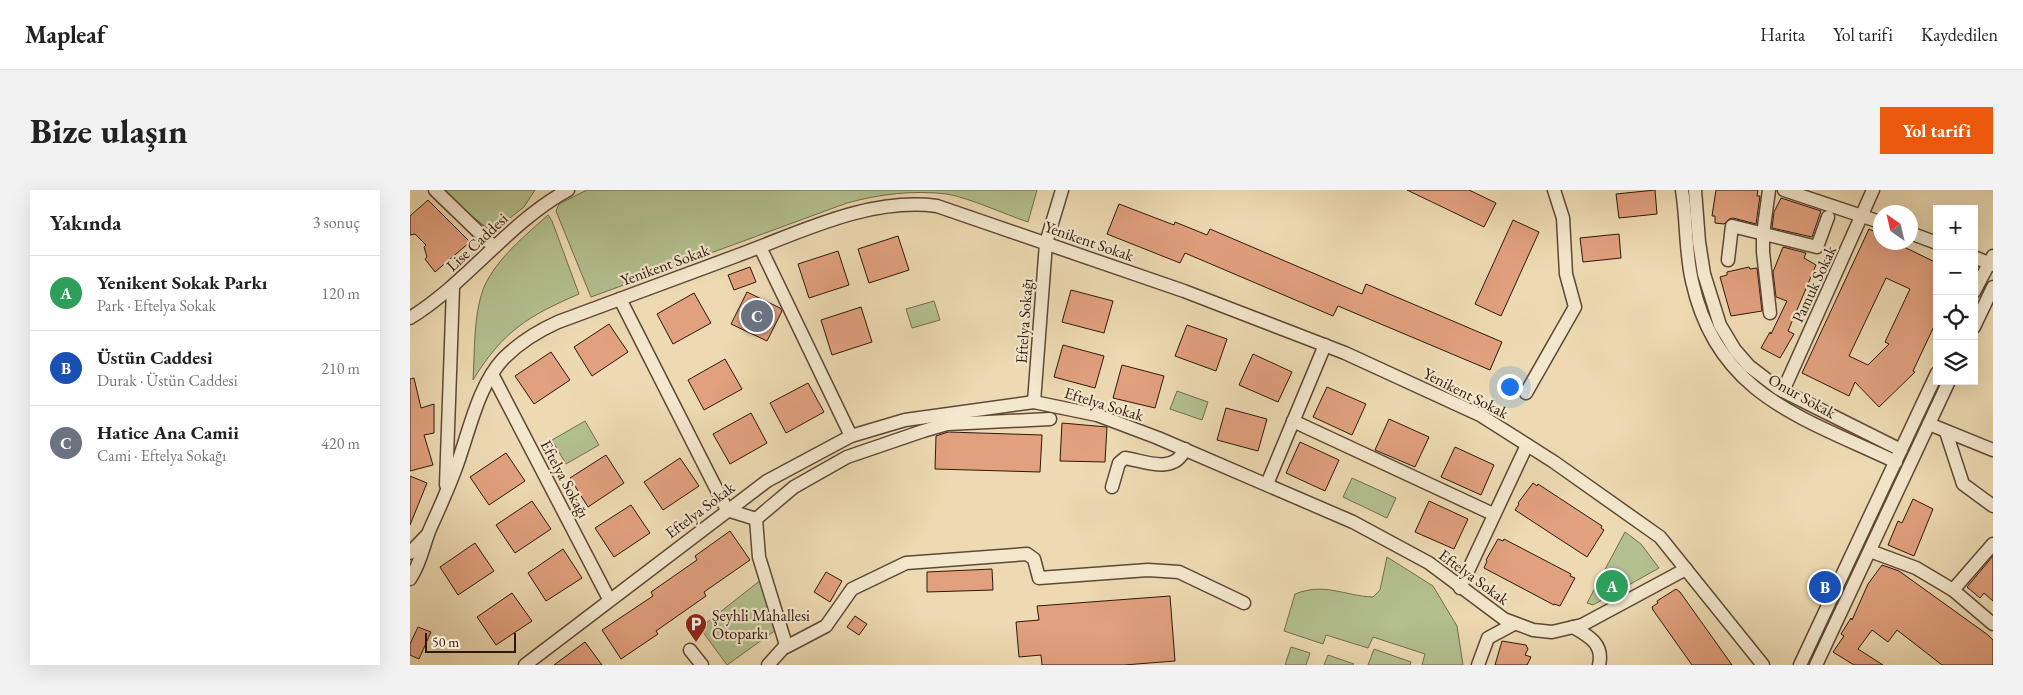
<!DOCTYPE html>
<html lang="tr">
<head>
<meta charset="utf-8">
<style>
	body { margin:0; font-family:"EB Garamond",serif; background:#f2f2f2; color:#222 }
	.controls { position:absolute; right:15px; top:15px; display:grid; overflow:hidden; border-radius:0px; box-shadow:0 5px 20px #0002 }
	.controls button { width:45px; height:45px; display:grid; place-items:center; padding:0; border:0; border-bottom:1px solid #e0e0e0; background:#fff; color:#222; font:25px sans-serif }
	.compass { position:absolute; left:1463px; top:15px; width:45px; height:45px; border-radius:50%; background:#fff; box-shadow:0 5px 20px #0002; rotate:326deg }
	.scale { position:absolute; left:15px; bottom:12px; width:91px; box-sizing:border-box; padding-left:5px; border:2px solid #2f170c; border-top:0; font-size:14px; line-height:18px; white-space:nowrap; color:#2f170c; -webkit-text-stroke:4px #f3e7cd; paint-order:stroke }
	.you { position:absolute; left:1099px; top:196px; width:18px; height:18px; margin:-12px; border:4px solid #fff; border-radius:50%; background:#1a73e8; box-shadow:0 0 0 8px #1a73e833 }
	.badge { display:grid; place-items:center; width:32px; height:32px; border-radius:50%; background:#ea580c; color:#fff; font-size:16px; font-weight:700 }
	.pin { position:absolute; translate:-50% -50%; border:2px solid #fff; box-shadow:0 1px 5px #0006 }
	.list { margin:0; padding:0; list-style:none }
	h2 { display:flex; justify-content:space-between; align-items:center; height:65px; margin:0; padding:0 20px; font-size:21px }
	h2 small { font-size:16px; font-weight:400; color:#767676 }
	.list li { display:grid; grid-template-columns:32px 1fr auto; gap:15px; align-items:center; box-sizing:border-box; height:75px; padding:0 20px; border-top:1px solid #e0e0e0 }
	.list b { display:block; font-size:19px; white-space:nowrap }
	.list p { margin:0; font-size:16px; white-space:nowrap; color:#767676 }
	.list em { font-size:16px; font-style:normal; color:#767676 }
	.icon { flex:none; width:28px; height:28px; fill:none; stroke:currentColor; stroke-width:2; stroke-linecap:round; stroke-linejoin:round }
	.map { position:relative; flex:none; width:1583px; height:475px; overflow:hidden; border-radius:0px }
	header { display:flex; align-items:center; gap:30px; box-sizing:border-box; height:70px; padding:0 25px; background:#fff; border-bottom:1px solid #e0e0e0 }
	header strong { font-size:24px }
	nav { display:flex; gap:28px; margin-inline-start:auto; font-size:18px }
	.intro { display:flex; align-items:center; justify-content:space-between; box-sizing:border-box; height:120px; padding:0 30px }
	h1 { margin:0; font-size:35px }
	.button { padding:12px 22px; border-radius:0px; background:#ea580c; color:#fff; font-size:18px; font-weight:700 }
	main { display:flex; gap:30px; padding:0 30px }
	aside { flex:1; background:#fff; border-radius:0px; box-shadow:0 5px 20px #0002 }
	.map>svg:first-child { display:block }
</style>
</head>
<body>
<header>
<strong>Mapleaf</strong>
<nav><a>Harita</a><a>Yol tarifi</a><a>Kaydedilen</a></nav>
</header>
<div class="intro"><h1>Bize ulaşın</h1><a class="button">Yol tarifi</a></div>
<main>
<aside>
<h2>Yakında<small>3 sonuç</small></h2>
<ul class="list">
<li><span class="badge" style="background:#2e9e5b">A</span><div><b>Yenikent Sokak Parkı</b><p>Park · Eftelya Sokak</p></div><em>120 m</em></li>
<li><span class="badge" style="background:#1a4fb4">B</span><div><b>Üstün Caddesi</b><p>Durak · Üstün Caddesi</p></div><em>210 m</em></li>
<li><span class="badge" style="background:#6b7280">C</span><div><b>Hatice Ana Camii</b><p>Cami · Eftelya Sokağı</p></div><em>420 m</em></li>
</ul>
</aside>
<div class="map">
<svg width="1583" height="475" viewBox="0 0 1583 475">
	<rect width="100%" height="100%" fill="#eddab2"/>
	<filter id="stains"><feTurbulence type="fractalNoise" baseFrequency=".004" numOctaves="4"/><feColorMatrix values="0 0 0 0 .2 0 0 0 0 .09 0 0 0 0 .02 0 0 0 .5 -.17"/></filter>
	<radialGradient id="worn" r=".72"><stop offset=".6" stop-color="#630" stop-opacity="0"/><stop offset="1" stop-color="#630" stop-opacity=".3"/></radialGradient>
	<g fill="#b4c08f" stroke="#726c4e">
		<path d="M29,0H125L114,17L82,42Z"/>
		<path d="M177,0H627L618,32C594,24 560,8 537,4C503,0 470,4 437,13L181,107L146,21L149,14Z"/>
		<path d="M138,25L142,31L169,104C118,126 93,141 63,190C65,161 63,125 74,97C87,68 115,46 138,25Z"/>
		<path d="M524,111L530,130L502,138L496,119Z"/>
		<path d="M767,201L798,212L792,230L760,219Z"/>
		<path d="M175,231L189,255L156,274L142,250Z"/>
		<path d="M942,288L986,308L977,328L933,307Z"/>
		<path d="M1215,342L1231,354L1249,378L1183,415L1177,413Z"/>
		<path d="M977,367L1023,396L1047,436L1053,475H1012L1015,464L963,447L958,458L916,445L913,454L874,441L885,404C915,392 934,406 963,407L970,400Z"/>
		<path d="M352,389L366,440L317,475L290,438Z"/>
		<path d="M881,457L900,463L896,475H875Z"/>
		<path d="M964,459L1001,472L1000,475H958Z"/>
		<path d="M918,465L944,474L943,475H914Z"/>
	</g>
	<g fill="#e1a07e" stroke="#2f170c" fill-rule="evenodd">
		<path d="M997,0H1059L1086,13L1074,37Z"/>
		<path d="M1245,0L1247,24L1209,28L1206,4Z"/>
		<path d="M1306,0H1348L1347,6H1350L1346,34L1323,28L1319,29L1314,34L1305,33V26H1302Z"/>
		<path d="M1371,8L1411,21L1402,47L1362,38L1364,22Z"/>
		<path d="M18,10L60,52L25,82L15,69L17,67L14,57L16,55L5,44L0,45V26Z"/>
		<path d="M709,14L764,35L765,32L797,45L800,39L952,104L956,94L1092,152L1080,180L928,116L923,126L775,63L770,73L697,44Z"/>
		<path d="M1103,30L1129,42L1091,126L1065,114Z"/>
		<path d="M1459,39L1470,44V52H1493L1492,56L1527,73V130L1503,181L1505,182L1469,217L1445,192L1439,206L1392,183ZM1476,88L1500,99L1475,152L1479,154L1458,175L1439,166Z"/>
		<path d="M1209,44L1211,68L1173,72L1170,48Z"/>
		<path d="M488,46L499,80L459,93L448,59Z"/>
		<path d="M1373,57L1396,63L1394,68L1406,75L1378,141L1384,144L1370,168L1351,158L1360,142L1361,144L1377,111L1366,107L1363,82Z"/>
		<path d="M428,61L439,95L399,108L388,74Z"/>
		<path d="M340,77L346,92L324,100L318,85Z"/>
		<path d="M1339,77L1340,79L1347,78L1352,121L1321,126L1310,87L1317,85V82Z"/>
		<path d="M661,100L703,111L694,143L652,132Z"/>
		<path d="M337,102L370,118L372,121L357,151L321,134Z"/>
		<path d="M284,103L301,133L263,154L247,124Z"/>
		<path d="M451,117L462,152L422,165L411,130Z"/>
		<path d="M199,134L218,162L182,186L164,157Z"/>
		<path d="M777,135L817,149L806,181L765,166Z"/>
		<path d="M653,155L694,166L685,198L644,187Z"/>
		<path d="M141,162L160,190L124,214L105,186Z"/>
		<path d="M843,164L882,182L868,212L829,195Z"/>
		<path d="M315,169L332,199L294,220L278,190Z"/>
		<path d="M712,175L754,186L745,218L703,208Z"/>
		<path d="M4,188L11,218L24,214V243L14,245L23,275L0,281V189Z"/>
		<path d="M398,193L414,222L376,243L360,213Z"/>
		<path d="M917,197L956,214L942,245L903,227Z"/>
		<path d="M816,218L857,229L848,261L807,250Z"/>
		<path d="M341,223L357,253L320,274L303,244Z"/>
		<path d="M979,229L1019,247L1005,277L965,260Z"/>
		<path d="M652,233L697,237L695,272L650,271Z"/>
		<path d="M538,242L632,245L630,282L525,279L526,246Z"/>
		<path d="M890,252L929,270L915,301L876,283Z"/>
		<path d="M1045,257L1084,275L1071,305L1031,287Z"/>
		<path d="M96,263L115,291L79,315L60,287Z"/>
		<path d="M196,265L214,293L178,317L160,288Z"/>
		<path d="M270,268L289,296L253,320L234,292Z"/>
		<path d="M0,286L17,293L0,335Z"/>
		<path d="M1123,293L1127,296L1128,294L1192,336L1191,338L1194,340L1177,367L1105,320L1109,314L1108,313Z"/>
		<path d="M1503,309L1523,319L1504,366L1478,355L1488,331L1492,333Z"/>
		<path d="M122,311L141,339L105,363L86,335Z"/>
		<path d="M1019,311L1058,329L1044,359L1005,342Z"/>
		<path d="M221,315L240,343L204,367L185,338Z"/>
		<path d="M320,341L340,370L294,402L296,406L246,441L248,444L211,469L192,440L243,406L241,402L287,370L285,366Z"/>
		<path d="M1088,349L1093,351L1094,349L1161,384L1160,386L1165,388L1150,416L1144,414V415L1074,378L1077,371L1076,370Z"/>
		<path d="M65,353L84,381L48,405L30,377Z"/>
		<path d="M153,359L172,388L136,411L118,383Z"/>
		<path d="M1583,366V411L1574,403L1570,408L1557,397Z"/>
		<path d="M1472,375L1489,381L1578,445L1583,450V475H1532L1487,440L1478,452L1462,440L1448,459L1473,475H1444L1423,462L1434,446L1431,444L1441,428L1442,430L1458,394Z"/>
		<path d="M582,379L583,400L517,402V382Z"/>
		<path d="M416,382L432,391L420,412L404,402Z"/>
		<path d="M1266,399L1270,402L1322,475H1282L1243,420L1242,417L1248,413L1247,411Z"/>
		<path d="M102,403L122,431L86,455L67,427Z"/>
		<path d="M760,406L765,471L714,475H632L631,465L609,467L606,432L629,430L627,416Z"/>
		<path d="M445,426L457,434L449,445L437,437Z"/>
		<path d="M8,437L21,442L9,469L0,465V454Z"/>
		<path d="M1092,451L1116,455L1118,459L1115,465L1121,467L1117,475H1085Z"/>
		<path d="M175,452L192,475H144Z"/>
	</g>
	<g fill="none" stroke-linecap="round" stroke-linejoin="round">
		<g stroke="#5e4836" stroke-width="15">
			<g id="minor">
				<path d="M25,0L84,57"/>
				<path d="M1272,0C1277,30 1275,61 1282,91C1307,205 1391,227 1486,272"/>
				<path d="M1285,0L1289,52L1294,84L1310,135L1325,160L1339,176L1369,199L1491,260"/>
				<path d="M1359,0L1353,44V62L1360,123"/>
				<path d="M1374,0L1470,32"/>
				<path d="M1500,43L1527,53"/>
				<path d="M350,57L441,246"/>
				<path d="M1564,67L1583,75"/>
				<path d="M1318,70L1322,36L1407,57L1418,27"/>
				<path d="M1564,102L1583,66"/>
				<path d="M210,109L317,320L346,329L349,367L376,455L358,475"/>
				<path d="M0,128C58,92 98,33 158,0"/>
				<path d="M1564,137L1583,97"/>
				<path d="M82,184L199,409"/>
				<path d="M1373,201L1463,0"/>
				<path d="M1116,203L1165,117L1156,84L1153,28L1144,0"/>
				<path d="M624,212L636,53L652,0"/>
				<path d="M883,231L1083,324"/>
				<path d="M1519,234L1583,260"/>
				<path d="M1536,242L1553,294L1583,316"/>
				<path d="M857,294L915,155"/>
				<path d="M36,295L43,98"/>
				<path d="M702,297L709,273L715,268C735,271 764,285 775,259"/>
				<path d="M346,329L384,297L437,267L513,241L537,234L640,229"/>
				<path d="M1460,361L1506,378L1543,400L1583,434"/>
				<path d="M0,363L17,345"/>
				<path d="M0,389C11,373 13,356 20,339C30,317 40,295 48,272C60,238 69,194 94,168C110,152 128,141 148,132C207,110 267,88 326,66C389,43 458,7 527,16L774,101L935,163L1070,225L1144,272L1250,347L1353,475"/>
				<path d="M1050,398L1117,255"/>
				<path d="M1543,400L1583,354"/>
				<path d="M1163,437C1179,446 1194,454 1189,475"/>
				<path d="M376,457L416,436L442,399L496,373L617,364L624,369L629,388L738,380L769,382L834,413"/>
				<path d="M280,460L292,475"/>
				<path d="M115,475L357,291L441,246L495,230L624,212L687,225L748,248L943,332L1019,373L1094,429L1123,440L1142,442L1172,435L1276,379"/>
				<path d="M1068,475L1078,448L1104,434"/>
				<path d="M1390,475L1527,183"/>
				<path d="M1406,475L1539,191"/>
			</g>
		</g>
		<use href="#minor" stroke="#f3e7cd" stroke-width="12"/>
	</g>
	<defs>
		<g id="parking-pin" transform="scale(1.125)"><path d="M0 17L-7.5 6A9.5 9.5 0 1 1 7.5 6Z" fill="#8f2418" stroke="#f3e7cd"/><path d="M-3.5-5.5H1a3.5 3.5 0 0 1 0 7H-1V5.5H-3.5ZM-1-3.4V-.6H.8a1.4 1.4 0 0 0 0-2.8Z" fill="#fff"/></g>
	</defs>
	<g fill-rule="evenodd">
		<use href="#parking-pin" x="286" y="434"/>
	</g>
	<g text-anchor="middle" dominant-baseline="central" stroke-width="4.5" stroke-linejoin="round" paint-order="stroke">
		<g font-size="16" fill="#2f170c" stroke="#f3e7cd">
			<text transform="translate(679 51) rotate(19)">Yenikent Sokak</text>
			<text transform="translate(67 52) rotate(-43)">Lise Caddesi</text>
			<text transform="translate(255 75) rotate(-20)">Yenikent Sokak</text>
			<text transform="translate(1404 94) rotate(-65)">Pamuk Sokak</text>
			<text transform="translate(614 131) rotate(-86)">Eftelya Sokağı</text>
			<text transform="translate(1056 203) rotate(27)">Yenikent Sokak</text>
			<text transform="translate(1392 206) rotate(29)">Onur Sokak</text>
			<text transform="translate(694 214) rotate(17)">Eftelya Sokak</text>
			<text transform="translate(155 289) rotate(62)">Eftelya Sokağı</text>
			<text transform="translate(290 320) rotate(-37)">Eftelya Sokak</text>
			<text transform="translate(1064 387) rotate(36)">Eftelya Sokak</text>
		</g>
		<g font-size="16" fill="#2f170c" stroke="#f3e7cd" text-anchor="start">
			<text x="302" y="425">Şeyhli Mahallesi<tspan x="302" dy="18">Otoparkı</tspan></text>
		</g>
	</g>
	<rect width="100%" height="100%" filter="url(#stains)"/>
	<rect width="100%" height="100%" fill="url(#worn)"/>
</svg>
<div class="controls">
<button>+</button>
<button>−</button>
<button><svg class="icon" aria-label="locate" viewBox="0 0 24 24"><circle cx="12" cy="12" r="6"/><path d="M12 2v4M12 18v4M2 12h4M18 12h4"/></svg></button>
<button><svg class="icon" aria-label="layers" viewBox="0 0 24 24"><path d="M12 4l9 5-9 5-9-5zM3 14l9 5 9-5"/></svg></button>
</div>
<svg class="compass" viewBox="-18 -18 36 36"><path d="M0-13l5 13h-10z" fill="#e53935"/><path d="M0 13l5-13h-10z" fill="#767676"/></svg>
<div class="scale">50 m</div>
<div class="you"></div>
<div class="pin badge" style="left:1202px;top:396px;background:#2e9e5b">A</div>
<div class="pin badge" style="left:1415px;top:397px;background:#1a4fb4">B</div>
<div class="pin badge" style="left:347px;top:126px;background:#6b7280">C</div>
</div>
</main>
</body>
</html>
